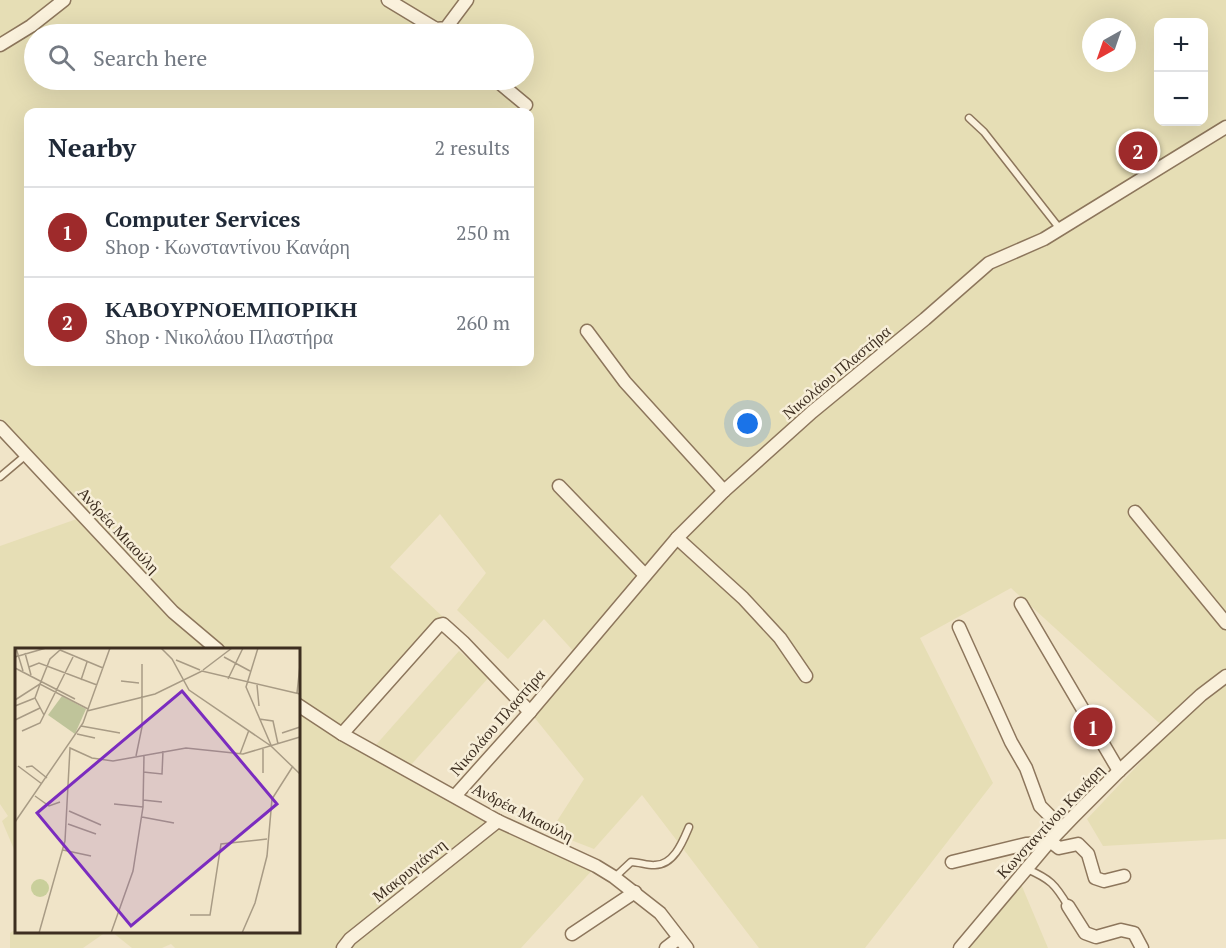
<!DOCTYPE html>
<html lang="en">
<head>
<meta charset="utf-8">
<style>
	body { margin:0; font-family:"PT Serif",serif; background:#f6f6f7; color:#1f2937 }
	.controls { position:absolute; right:18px; top:18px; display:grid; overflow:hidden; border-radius:12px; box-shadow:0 6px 24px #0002 }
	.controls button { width:54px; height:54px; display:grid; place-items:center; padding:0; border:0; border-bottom:2px solid #e0e1e3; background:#fff; color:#1f2937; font:30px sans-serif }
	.compass { position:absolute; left:1082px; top:18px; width:54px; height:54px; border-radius:50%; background:#fff; box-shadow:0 6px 24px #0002; rotate:220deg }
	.you { position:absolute; left:748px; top:424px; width:21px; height:21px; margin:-15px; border:4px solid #fff; border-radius:50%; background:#1a73e8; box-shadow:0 0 0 9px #1a73e833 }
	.badge { display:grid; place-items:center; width:39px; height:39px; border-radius:50%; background:#9e2a2b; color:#fff; font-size:20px; font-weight:700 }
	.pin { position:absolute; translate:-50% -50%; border:3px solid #fff; box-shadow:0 2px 6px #0006 }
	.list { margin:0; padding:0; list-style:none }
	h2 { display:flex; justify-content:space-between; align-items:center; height:78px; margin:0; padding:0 24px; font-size:26px }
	h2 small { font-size:20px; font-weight:400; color:#747a83 }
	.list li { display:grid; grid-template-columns:39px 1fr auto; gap:18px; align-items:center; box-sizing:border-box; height:90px; padding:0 24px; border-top:2px solid #e0e1e3 }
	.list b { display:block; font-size:22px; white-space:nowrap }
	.list p { margin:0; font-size:20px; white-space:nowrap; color:#747a83 }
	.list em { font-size:20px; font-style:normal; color:#747a83 }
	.icon { flex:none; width:33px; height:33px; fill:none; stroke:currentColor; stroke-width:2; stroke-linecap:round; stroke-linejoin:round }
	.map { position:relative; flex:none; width:1226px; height:948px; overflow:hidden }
	.search { position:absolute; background:#fff; box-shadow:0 6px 24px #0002; left:24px; top:24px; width:510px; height:66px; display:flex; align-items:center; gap:15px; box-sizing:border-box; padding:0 21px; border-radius:33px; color:#747a83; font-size:22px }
	.panel { position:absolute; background:#fff; box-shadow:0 6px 24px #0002; left:24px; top:108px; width:510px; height:258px; border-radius:12px }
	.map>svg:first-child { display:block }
</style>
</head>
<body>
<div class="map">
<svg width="1226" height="948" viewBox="0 0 1226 948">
	<rect width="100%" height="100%" fill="#f0e4c8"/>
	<g fill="#e6deb5" fill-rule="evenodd">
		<path d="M0,0H1226V839L1103,846L1087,819L1169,732L1011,588L920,638L993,783L865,948H759L642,795L594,849L550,832L584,779L530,712L577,655L544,619L508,659L457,610L486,573L440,514L390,567L443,617L342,734L596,866L521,948H175L171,944L162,948H132L112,932H298V650H16V854L2,821L8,816L0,804V546L91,514L0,418ZM1158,22H1204V122H1158ZM1091,27H1127V63H1091ZM34,34H524V80H34ZM28,112H530V362H28Z"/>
		<path d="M459,651L489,677L410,766L375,746Z"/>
		<path d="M1021,884L1048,948H964Z"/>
		<path d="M16,929V932H106L83,948H10V933Z"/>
	</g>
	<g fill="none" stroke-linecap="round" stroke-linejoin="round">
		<g stroke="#8d765c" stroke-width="9">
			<g id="lane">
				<path d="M969,118L984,132L1060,229"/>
				<path d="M0,477L26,455"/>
				<path d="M1027,869C1050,879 1055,884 1068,906"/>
				<path d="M615,877L631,862C638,862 650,866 655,865C674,865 683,841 689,827"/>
			</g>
		</g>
		<g stroke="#8d765c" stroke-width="15">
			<g id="street">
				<path d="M388,0L436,29L446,28L467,0"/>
				<path d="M0,45L31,26L64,0"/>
				<path d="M496,80L526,105"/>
				<path d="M587,331L625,382L724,491"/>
				<path d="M0,427L173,612L218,650"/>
				<path d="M559,486L645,575"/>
				<path d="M1135,512L1226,623"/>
				<path d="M677,538L743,598L780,638L806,676"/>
				<path d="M1021,604L1119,771"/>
				<path d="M959,627L1011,742L1026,768L1040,806L1062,828"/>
				<path d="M298,705L342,734L498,821L596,866L614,877L660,913L687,948"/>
				<path d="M342,734L439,625L443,624L463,642L530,712"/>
				<path d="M455,796L530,712L677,538L724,491L812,412L925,319L989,263L1044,239L1226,127"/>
				<path d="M1050,841L1059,848L1078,844L1088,854L1095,878L1104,881L1124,876"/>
				<path d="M952,862L1026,844L1049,843"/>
				<path d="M1068,906L1085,933L1096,937L1121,930L1134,933L1142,948"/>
				<path d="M572,934L635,892"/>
				<path d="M343,948L350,939L498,821"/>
				<path d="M666,948L679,938"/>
				<path d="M960,948L1050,841L1073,817L1119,771L1201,695L1226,676"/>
			</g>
		</g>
		<use href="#lane" stroke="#faf1dc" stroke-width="6"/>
		<use href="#street" stroke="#faf1dc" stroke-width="12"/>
	</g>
	<g text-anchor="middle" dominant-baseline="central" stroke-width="5" stroke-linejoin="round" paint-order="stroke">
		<g font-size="16" fill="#3d2e20" stroke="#f7eed8">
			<text transform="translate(836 372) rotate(-40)">Νικολάου Πλαστήρα</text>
			<text transform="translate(119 530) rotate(47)">Ανδρέα Μιαούλη</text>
			<text transform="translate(497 722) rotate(-49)">Νικολάου Πλαστήρα</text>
			<text transform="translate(523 812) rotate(27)">Ανδρέα Μιαούλη</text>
			<text transform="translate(1050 821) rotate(-47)">Κωνσταντίνου Κανάρη</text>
			<text transform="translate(409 870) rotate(-39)">Μακρυγιάννη</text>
		</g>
	</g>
	<g transform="translate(15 648)">
		<rect width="285" height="285" fill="#f0e4c8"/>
		<path d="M16 240a9 9 0 1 1 18 0a9 9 0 1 1-18 0Z" fill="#c9cf9b"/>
		<path d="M47,48L71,61L60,86L33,67Z" fill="#bfc49a"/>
		<path fill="none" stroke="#a89b85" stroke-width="1.5" d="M1,0L8,23M146,0L157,11L174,42L256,98L285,126M243,0L231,39L256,97M45,2L88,20M10,5L16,27M0,9L31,0M209,9L235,23M161,12L185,22M14,19L24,15L82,37M0,20L60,51M188,22L217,0M213,31L228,0M66,32L72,14M106,33L124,35M242,37L244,58M282,45L285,17M0,52L25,36L35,11L45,2M0,58L20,50M72,63L140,46L187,23L285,46M29,67L20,50L25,36L73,61M244,71L258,73L263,96M0,72L25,60M66,78L105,85M7,83L25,75L58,9M267,85L285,79M62,86L80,90M225,106L234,82M121,108L127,79V16M3,118L27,136M11,119L17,118L32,130M128,124L147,126L148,103M248,125V101M20,148L34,158L45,154M128,152L147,154M99,156L128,159M54,163L86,177M127,169L159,175M0,174L68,75L95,0M53,176L81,186M48,202L76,208M175,267H195L206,196L252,191M24,285L50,193L55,100L77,110L98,113L171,100L228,106L285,89M96,285L118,223L128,159L129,107M227,285L240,255L252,208L257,151L278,118"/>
		<path fill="#7b2cbf" fill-opacity="0.15" stroke="#7b2cbf" stroke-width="3" d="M167,43L262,156L116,278L22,165Z"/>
		<rect width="285" height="285" fill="none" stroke="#3d2e20" stroke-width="3"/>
	</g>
</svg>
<div class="controls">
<button>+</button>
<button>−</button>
</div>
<svg class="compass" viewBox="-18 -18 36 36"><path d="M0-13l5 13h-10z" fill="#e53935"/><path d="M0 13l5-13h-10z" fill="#747a83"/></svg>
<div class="you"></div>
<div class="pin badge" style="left:1093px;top:727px">1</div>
<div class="pin badge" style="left:1138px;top:151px">2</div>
<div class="search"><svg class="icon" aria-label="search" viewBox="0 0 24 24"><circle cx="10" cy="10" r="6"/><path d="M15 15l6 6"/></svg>Search here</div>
<section class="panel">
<h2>Nearby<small>2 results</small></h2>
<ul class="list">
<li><span class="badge">1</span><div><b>Computer Services</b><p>Shop · Κωνσταντίνου Κανάρη</p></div><em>250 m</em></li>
<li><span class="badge">2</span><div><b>ΚΑΒΟΥΡΝΟΕΜΠΟΡΙΚΗ</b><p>Shop · Νικολάου Πλαστήρα</p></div><em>260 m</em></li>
</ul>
</section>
</div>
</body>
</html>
